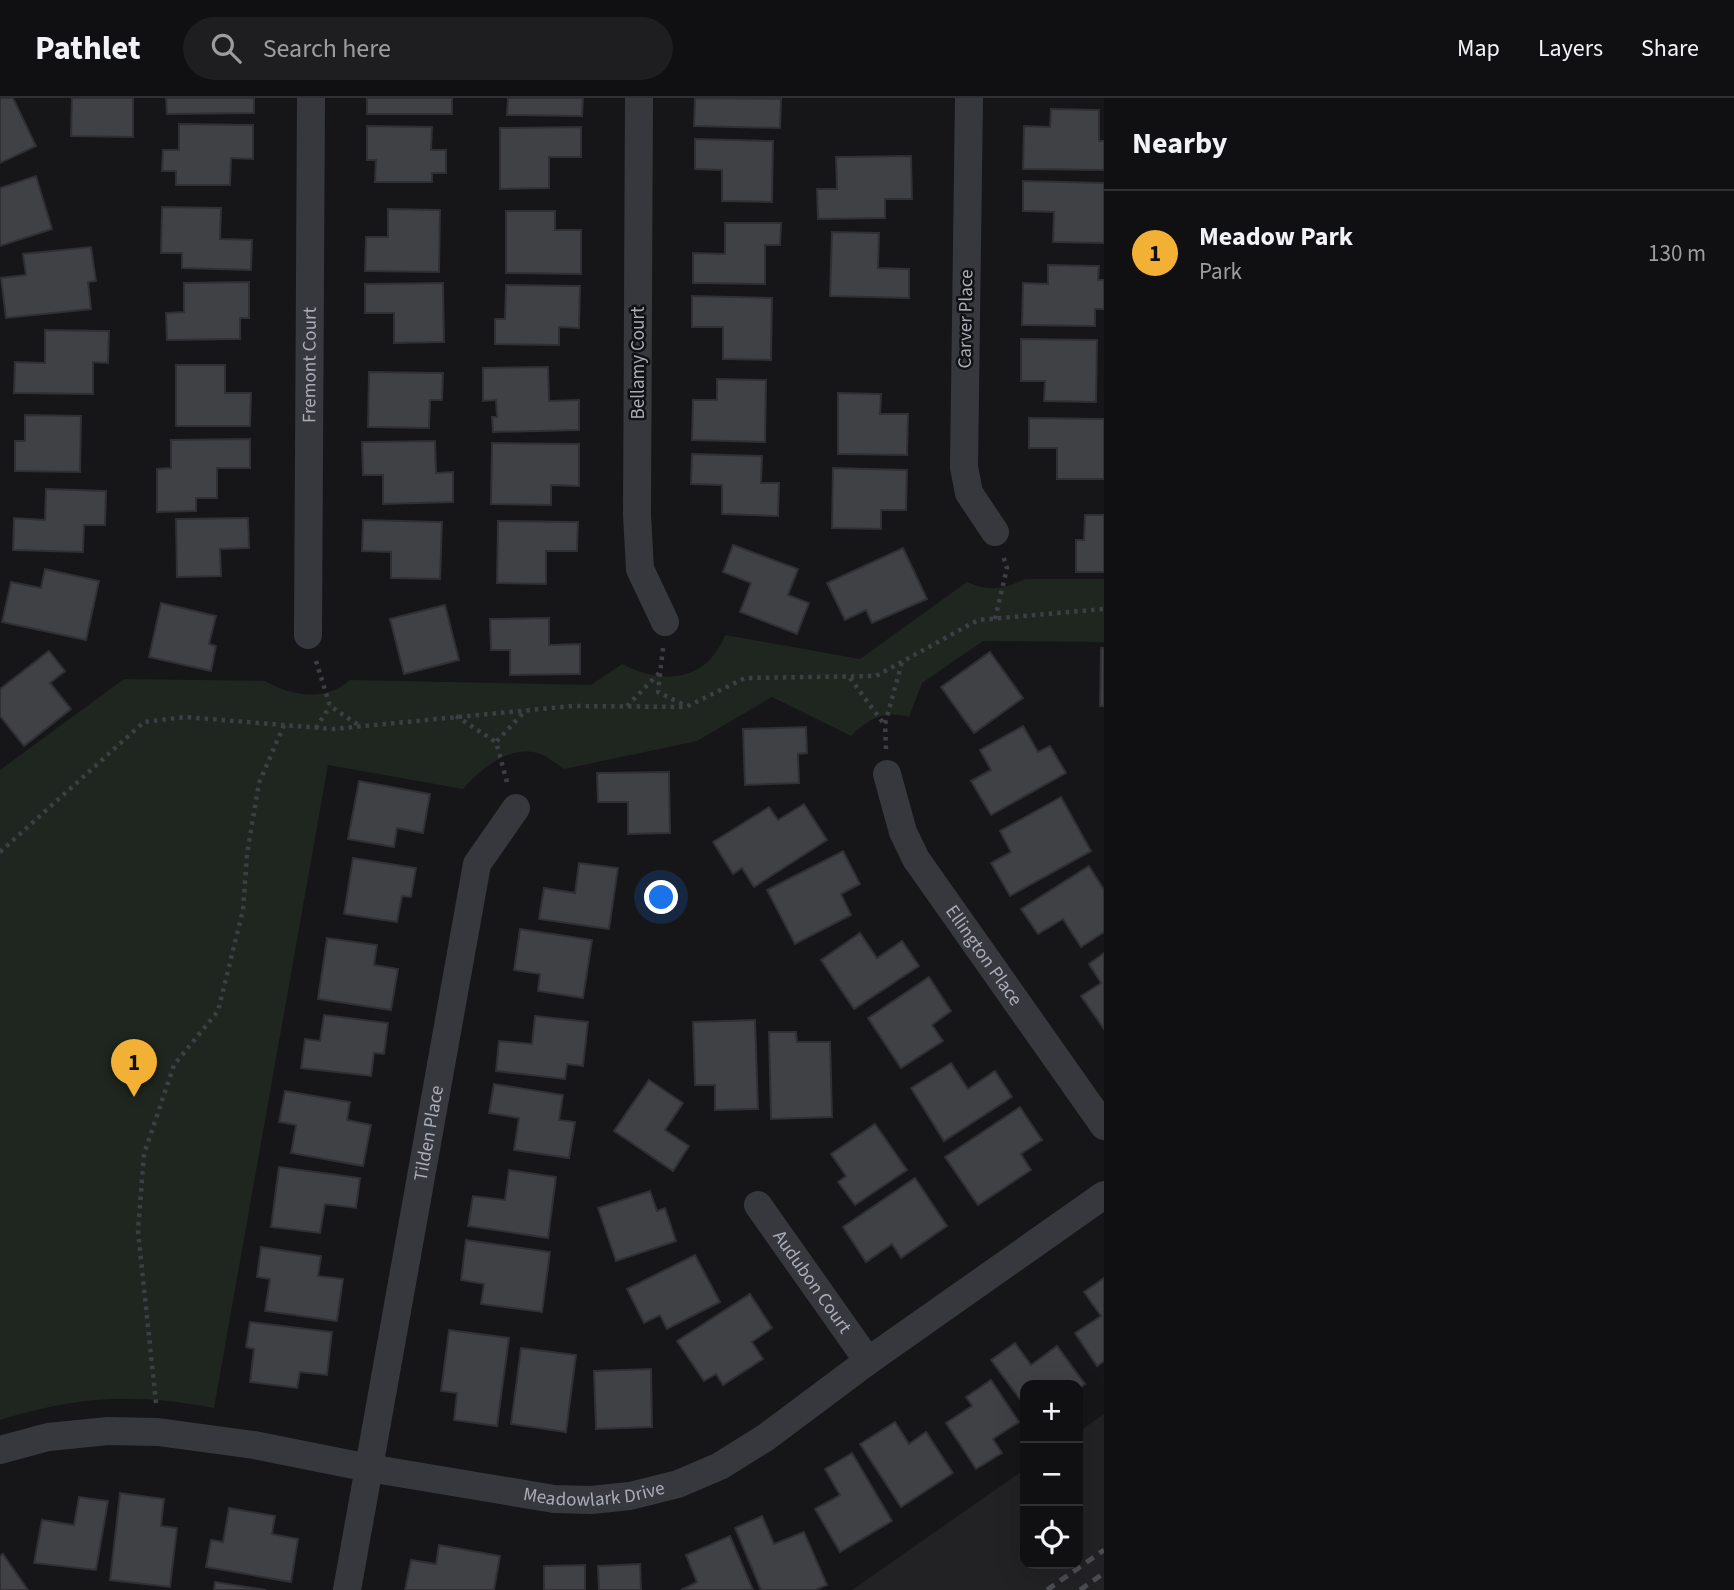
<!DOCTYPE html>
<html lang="en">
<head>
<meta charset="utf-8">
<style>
	body { margin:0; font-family:"Source Sans 3",sans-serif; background:#1e1e20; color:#f1f3f6 }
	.controls { position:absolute; right:21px; bottom:21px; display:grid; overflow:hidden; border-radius:14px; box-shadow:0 7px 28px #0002 }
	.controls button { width:63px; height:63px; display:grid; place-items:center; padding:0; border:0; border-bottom:2px solid #303032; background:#101012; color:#f1f3f6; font:35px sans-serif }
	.you { position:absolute; left:662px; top:800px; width:24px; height:24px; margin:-18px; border:5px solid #fff; border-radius:50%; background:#1a73e8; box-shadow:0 0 0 10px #1a73e833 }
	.badge { display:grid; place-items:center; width:46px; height:46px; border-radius:50%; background:#f2b134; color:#111; font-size:23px; font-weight:700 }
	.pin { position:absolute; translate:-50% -58px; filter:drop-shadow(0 2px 4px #0008) }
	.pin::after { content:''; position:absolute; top:37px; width:24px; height:21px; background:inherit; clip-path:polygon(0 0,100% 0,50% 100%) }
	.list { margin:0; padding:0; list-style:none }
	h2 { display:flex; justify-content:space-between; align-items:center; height:91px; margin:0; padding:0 28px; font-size:30px }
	h2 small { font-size:23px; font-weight:400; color:#9c9d9f }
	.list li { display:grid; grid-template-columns:46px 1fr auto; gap:21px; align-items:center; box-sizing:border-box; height:126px; padding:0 28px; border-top:2px solid #303032 }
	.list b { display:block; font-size:26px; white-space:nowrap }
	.list p { margin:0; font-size:23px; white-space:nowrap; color:#9c9d9f }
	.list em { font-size:23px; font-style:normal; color:#9c9d9f }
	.icon { flex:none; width:38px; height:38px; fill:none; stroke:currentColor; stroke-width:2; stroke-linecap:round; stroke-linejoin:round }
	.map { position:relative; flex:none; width:1104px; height:1492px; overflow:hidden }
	header { display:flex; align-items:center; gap:42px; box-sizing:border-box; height:98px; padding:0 35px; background:#101012; border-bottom:2px solid #303032 }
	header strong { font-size:33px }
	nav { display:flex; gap:38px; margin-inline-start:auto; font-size:24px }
	.search { width:490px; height:63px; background:#1e1e20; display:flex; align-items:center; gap:18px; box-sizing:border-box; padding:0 24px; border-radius:38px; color:#9c9d9f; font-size:26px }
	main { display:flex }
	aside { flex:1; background:#101012 }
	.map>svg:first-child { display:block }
</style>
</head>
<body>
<header>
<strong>Pathlet</strong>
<div class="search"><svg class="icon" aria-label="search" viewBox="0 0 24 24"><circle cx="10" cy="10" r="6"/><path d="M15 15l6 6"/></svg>Search here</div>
<nav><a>Map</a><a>Layers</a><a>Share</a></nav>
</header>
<main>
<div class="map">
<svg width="1104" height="1492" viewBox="0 0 1104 1492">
	<rect width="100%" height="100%" fill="#161618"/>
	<path fill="#222225" d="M1104,1316V1492H852L1025,1371V1466H1078V1334Z"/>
	<path fill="#1e261f" d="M1025,481H1104V544L983,543L922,585L909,619C885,612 868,621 851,638L772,599L697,643L564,671C558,667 552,662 545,658C515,643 482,669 463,691L328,667L214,1310C131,1295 80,1298 0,1322V672L124,581L265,583C291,598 326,604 350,582L591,587L622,566C663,587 707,584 725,537L860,561L967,484C989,494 1004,491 1025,481Z"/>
	<g fill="#404145" stroke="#303034" stroke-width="2">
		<path d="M0,0H13L36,48L0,65Z"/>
		<path d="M72,0H133V39L71,38Z"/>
		<path d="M166,0H254V15L167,16Z"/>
		<rect x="367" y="0" width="85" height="16"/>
		<path d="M508,0H583L582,18L507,17Z"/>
		<path d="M695,0L781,1L780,30L694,28Z"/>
		<path d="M1051,11L1099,12V43H1104V72L1023,71L1024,28L1050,29Z"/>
		<path d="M179,26L253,27V61L231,60L230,87H176V73H162L163,52H179Z"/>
		<path d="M367,28L432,29L431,52H446V75H432V84H375L376,62H367Z"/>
		<path d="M581,29V59H549V90L500,91V30Z"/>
		<path d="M695,41L773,43L772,104L722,103V72L695,71Z"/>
		<path d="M911,58L912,101H885V120L818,121L817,91H837L836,59Z"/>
		<path d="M36,78L52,131L0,148V90Z"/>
		<path d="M1023,83L1104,85V145L1053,144L1054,114L1023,113Z"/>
		<path d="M162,109L221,110L220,141L252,142L251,172L182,170V155H161Z"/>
		<path d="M388,111L440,112L439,174L365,173L366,139H388Z"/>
		<path d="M506,113H555V132H581V176L506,175Z"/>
		<path d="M725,125H781L780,147H765V186L693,185V155L725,156Z"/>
		<path d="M832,134L879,135L878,170L909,171V200L830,198Z"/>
		<path d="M91,149L96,183L88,184L91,211L6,220L1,180L26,177L23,156Z"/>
		<path d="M1048,167L1099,168L1098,182H1104V211H1095V228L1022,227L1023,185L1048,186Z"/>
		<path d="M249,184V220H240V241L167,242L166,215L184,214V185Z"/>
		<path d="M443,185L444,244L394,245V215H365V186Z"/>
		<path d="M506,187L580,188L579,230L559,229V247L495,246V221H505Z"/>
		<path d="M692,198L772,200L771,262L723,261V229H692Z"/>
		<path d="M45,232L109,233L108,265L93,264V296L14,295L15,264L45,265Z"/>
		<path d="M1021,241L1097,242L1096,304L1044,303L1045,283H1021Z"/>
		<path d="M176,267H225V295H251L250,328H176Z"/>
		<path d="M548,269L549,303L579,302V332L493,334L492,319H497L496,302L483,303V270Z"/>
		<path d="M369,274L443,275L442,302H430L429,330L368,329Z"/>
		<path d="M717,281L766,282L765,344L692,342L693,302H717Z"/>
		<path d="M838,295L881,296L880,316H908L907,357L838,356Z"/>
		<path d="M25,317L81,318L80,374L15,373V343H25Z"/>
		<path d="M1029,320L1104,321V381H1057V350H1029Z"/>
		<path d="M250,341V370H217V400H196V413L157,414V371L171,370V342Z"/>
		<path d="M435,343L436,375L453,374V404L383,406V377H363L362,344Z"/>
		<path d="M492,345L579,346V388L551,387V407L491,406Z"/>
		<path d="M692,356L762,358L761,385H779L778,418L722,416V387L691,386Z"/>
		<path d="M833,370L907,372L906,412H881V431L832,430Z"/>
		<path d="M46,391L106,393L105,427H84L83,454L13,452L14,420L45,422Z"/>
		<path d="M1085,417H1104V474H1076V442H1084Z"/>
		<path d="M248,420L249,450L220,451L221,478L177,479L176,421Z"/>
		<path d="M363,422L442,424L440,481L391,480V454L362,453Z"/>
		<path d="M498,423L578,424L577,453H546V486L497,485Z"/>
		<path d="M733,447L798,471L788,497L809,505L797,536L740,514L751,485L723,474Z"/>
		<path d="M903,450L927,501L872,525L866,512L845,522L827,485Z"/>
		<path d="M45,471L99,483L86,542L2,524L11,484L41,490Z"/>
		<path d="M161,505L216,518L209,546L216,548L211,573L149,559Z"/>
		<path d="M445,507L459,562L404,576L390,521Z"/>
		<path d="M549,520V547L580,546V576L510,577V552H491L490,521Z"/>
		<path d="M1101,550H1104V608H1100Z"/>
		<path d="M49,553L65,573L50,585L71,611L24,648L0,618V591Z"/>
		<path d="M990,554L1023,600L974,635L941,589Z"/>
		<path d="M1023,628L1038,654L1050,648L1066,675L991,717L971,683L991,672L980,652Z"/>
		<path d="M806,629L807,655L798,656L799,685L745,687L743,631Z"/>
		<path d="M669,674L670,735L628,736V704H598L597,675Z"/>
		<path d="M359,683L430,696L423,735L397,730L394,749L348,741Z"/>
		<path d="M1061,699L1091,753L1010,798L991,765L1011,754L1000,733Z"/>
		<path d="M804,706L827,742L754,789L742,770L733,776L713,744L769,709L778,722Z"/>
		<path d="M843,753L860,786L841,796L851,817L795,846L767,792Z"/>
		<path d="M353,760L416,770L411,799L402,798L397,824L344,816Z"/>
		<path d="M579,765L618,770L609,831L539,821L544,790L575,795Z"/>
		<path d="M1089,768L1104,792V834L1081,849L1063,821L1038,836L1021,811Z"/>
		<path d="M520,831L592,842L583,900L538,893L540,876L514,872Z"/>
		<path d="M860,835L877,860L902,843L919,868L854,911L821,862Z"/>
		<path d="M327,840L377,847L374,867L398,871L391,912L318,901Z"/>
		<path d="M1104,855V931L1081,898L1101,885L1089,866Z"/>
		<path d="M929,879L951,913L932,927L943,943L901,970L868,920Z"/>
		<path d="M324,917L388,925L384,956L374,955L371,978L301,970L305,941L320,943Z"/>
		<path d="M535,918L588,924L583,968L567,966L565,981L496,973L499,943L532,946Z"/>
		<path d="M755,922L758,1011L715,1012V987H695L693,924Z"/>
		<path d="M769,934H796L797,944H830L832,1019L771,1021Z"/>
		<path d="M951,965L968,991L995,973L1012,999L944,1043L911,990Z"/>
		<path d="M649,982L683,1005L665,1032L689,1048L673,1073L614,1033Z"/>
		<path d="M494,986L563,997L559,1022L575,1024L569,1060L514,1052L519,1020L489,1015Z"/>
		<path d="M285,993L350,1004L347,1022L371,1027L363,1068L291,1055L296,1027L279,1024Z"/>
		<path d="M1020,1009L1042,1042L1021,1056L1031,1072L978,1107L945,1059Z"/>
		<path d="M875,1026L907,1072L855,1107L838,1084L846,1078L831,1056Z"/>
		<path d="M279,1069L360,1080L356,1110L325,1106L320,1135L271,1129Z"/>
		<path d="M509,1072L556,1079L548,1140L468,1128L473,1098L505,1102Z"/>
		<path d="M915,1080L947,1128L901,1160L892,1146L866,1164L843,1129Z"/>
		<path d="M650,1093L657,1113L665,1110L676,1143L616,1163L598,1110Z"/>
		<path d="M466,1142L550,1154L542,1214L481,1206L484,1186L461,1182Z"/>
		<path d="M261,1149L321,1158L318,1178L343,1181L337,1223L265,1213L270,1181L257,1179Z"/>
		<path d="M695,1157L720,1204L667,1231L660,1217L644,1225L627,1191Z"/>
		<path d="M1104,1180V1263L1097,1268L1075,1235L1101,1218L1084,1194Z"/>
		<path d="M750,1196L772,1230L752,1244L763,1261L723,1287L716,1276L704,1283L677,1243Z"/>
		<path d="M250,1224L332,1234L327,1277L300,1274L297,1290L250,1284L254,1251L246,1249Z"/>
		<path d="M449,1232L509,1240L497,1328L454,1322L457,1295L441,1293Z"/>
		<path d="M1015,1245L1031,1267L1057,1248L1085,1286L1078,1291V1287H1025V1308L991,1262Z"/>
		<path d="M521,1250L576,1257L566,1334L511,1326Z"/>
		<path d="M651,1271L652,1329L596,1331L594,1273Z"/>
		<path d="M991,1282L1019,1324L993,1341L1002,1355L976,1371L946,1325L972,1308L966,1299Z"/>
		<path d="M895,1324L909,1346L926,1334L953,1375L901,1409L860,1346Z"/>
		<path d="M852,1355L892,1423L840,1454L815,1411L840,1397L825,1371Z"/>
		<path d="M120,1395L164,1401L161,1428L177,1430L170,1489L110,1482Z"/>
		<path d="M79,1399L108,1403L96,1472L34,1465L42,1422L74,1427Z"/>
		<path d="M229,1410L275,1418L272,1436L298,1441L291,1484L206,1469L211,1442L223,1444Z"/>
		<path d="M762,1418L774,1446L804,1434L827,1487L815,1492H761L735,1430Z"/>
		<path d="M730,1438L753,1492H681L697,1484L686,1457Z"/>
		<path d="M439,1447L500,1458L494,1492H405L411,1462L436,1466Z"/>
		<path d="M3,1456L28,1492H0V1458Z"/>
		<path d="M640,1466L641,1492H599L598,1468Z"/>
		<path d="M585,1467V1492H544V1468Z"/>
		<path d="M215,1484L266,1492H214Z"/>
	</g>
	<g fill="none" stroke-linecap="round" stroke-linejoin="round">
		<g stroke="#3d3f44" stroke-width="4.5" stroke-dasharray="3.5 5" stroke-linecap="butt">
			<path d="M995,521L1007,470L1003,458"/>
			<path d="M663,550L658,594L686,608"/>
			<path d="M316,563L330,608L360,628"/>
			<path d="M850,580L884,626"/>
			<path d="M627,608L662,572"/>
			<path d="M456,618L496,644"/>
			<path d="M316,630L330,608"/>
			<path d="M886,651L885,626L902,564"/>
			<path d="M507,684L496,644L526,612"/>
			<path d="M0,754L144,624L185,619L333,631L572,608L686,609L745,580L876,578L978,522L1104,511"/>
			<path d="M156,1305L138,1133L144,1056L174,967L218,913L243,812L247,756L259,685L284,627"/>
		</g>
		<g stroke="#37383d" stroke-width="28">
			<path d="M639,0L637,417L640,471L665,524"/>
			<path d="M969,0L964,369L969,395L995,434"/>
			<path id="s1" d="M308,537L311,0"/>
			<path id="s2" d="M887,676L903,734L916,761L1104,1028"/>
			<path id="s3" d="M758,1107L868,1263"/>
			<path id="s4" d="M0,1352L48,1339L108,1333L158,1334L254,1347L369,1370L554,1401L591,1402L630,1398L678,1386L720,1368L765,1340L868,1263L1104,1097"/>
			<path id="s5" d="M347,1492L477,766L516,710"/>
		</g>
		<g stroke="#4a4c52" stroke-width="5" stroke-dasharray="9 7" stroke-linecap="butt">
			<path d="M1047,1492L1104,1452"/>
			<path d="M1080,1492L1104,1475"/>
		</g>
	</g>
	<g text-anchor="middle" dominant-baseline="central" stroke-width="5" stroke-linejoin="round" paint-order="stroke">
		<g font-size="19" fill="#a8adb8" stroke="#111113">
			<text transform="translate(966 221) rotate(-89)">Carver Place</text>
			<text transform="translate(638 265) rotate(-90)">Bellamy Court</text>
			<text stroke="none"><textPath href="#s1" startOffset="270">Fremont Court</textPath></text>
			<text stroke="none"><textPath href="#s2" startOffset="208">Ellington Place</textPath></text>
			<text stroke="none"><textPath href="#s5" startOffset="464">Tilden Place</textPath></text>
			<text stroke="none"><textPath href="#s3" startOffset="94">Audubon Court</textPath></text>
			<text stroke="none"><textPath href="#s4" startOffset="602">Meadowlark Drive</textPath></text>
		</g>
	</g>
</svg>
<div class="controls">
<button>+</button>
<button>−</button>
<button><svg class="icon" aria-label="locate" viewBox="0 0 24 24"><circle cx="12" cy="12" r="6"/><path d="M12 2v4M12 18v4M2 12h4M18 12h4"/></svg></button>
</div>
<div class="you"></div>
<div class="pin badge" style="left:134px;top:999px">1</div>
</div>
<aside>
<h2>Nearby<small></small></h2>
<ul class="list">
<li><span class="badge">1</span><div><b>Meadow Park</b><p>Park</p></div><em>130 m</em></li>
</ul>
</aside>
</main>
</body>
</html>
